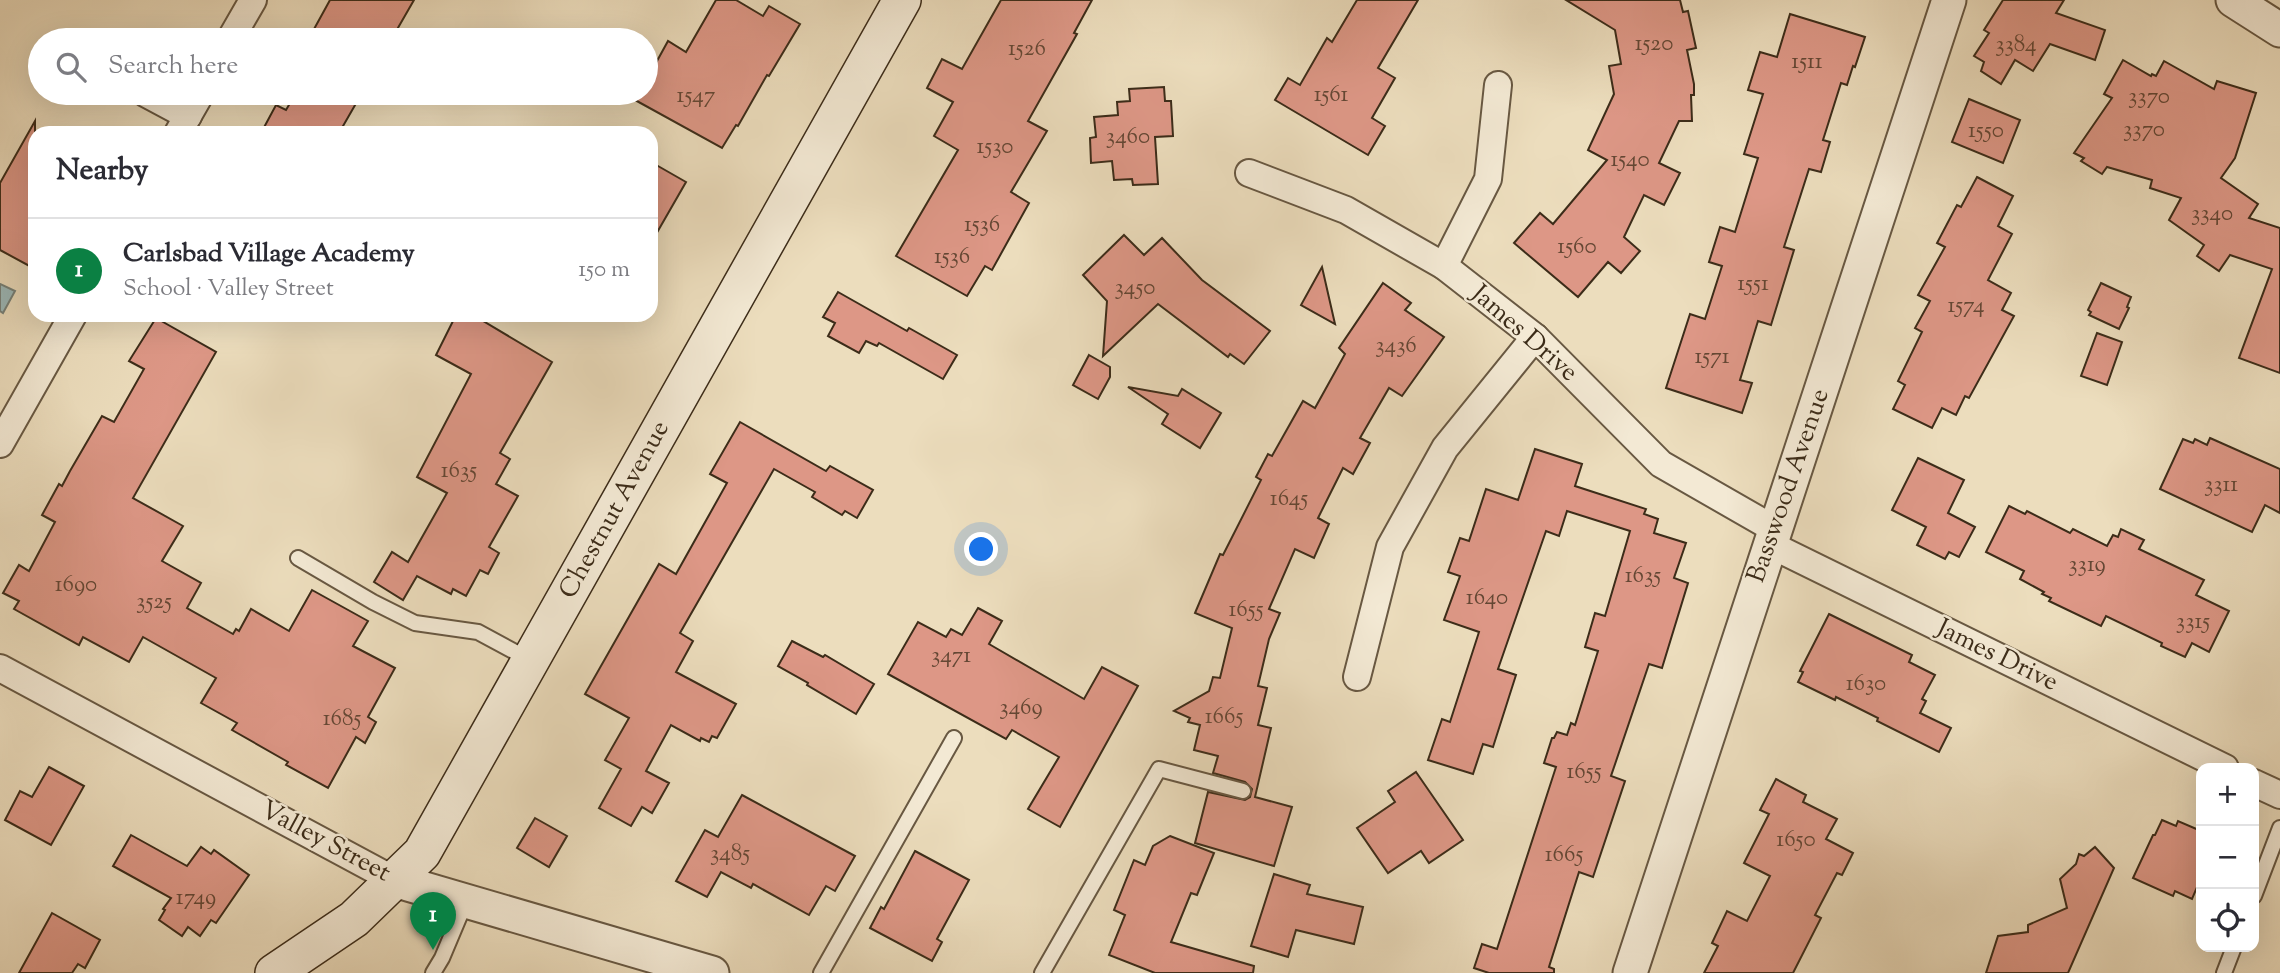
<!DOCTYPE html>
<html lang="en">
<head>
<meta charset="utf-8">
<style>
	body { margin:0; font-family:"Sorts Mill Goudy",serif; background:#f7f7f7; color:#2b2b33 }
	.controls { position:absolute; right:21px; bottom:21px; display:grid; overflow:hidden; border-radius:14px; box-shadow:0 7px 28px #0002 }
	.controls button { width:63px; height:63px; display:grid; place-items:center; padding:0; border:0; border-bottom:2px solid #e1e1e2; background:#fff; color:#2b2b33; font:35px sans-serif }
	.you { position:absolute; left:982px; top:550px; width:24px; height:24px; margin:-18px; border:5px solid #fff; border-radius:50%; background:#1a73e8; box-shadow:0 0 0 10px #1a73e833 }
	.badge { display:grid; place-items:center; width:46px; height:46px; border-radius:50%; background:#0b8043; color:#fff; font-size:23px; font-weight:700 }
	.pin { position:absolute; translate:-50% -58px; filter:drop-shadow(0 2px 4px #0008) }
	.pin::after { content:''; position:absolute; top:37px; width:24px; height:21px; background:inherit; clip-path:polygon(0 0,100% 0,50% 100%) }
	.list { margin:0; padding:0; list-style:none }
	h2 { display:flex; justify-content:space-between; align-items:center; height:91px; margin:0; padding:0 28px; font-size:30px }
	h2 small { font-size:23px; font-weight:400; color:#7c7c81 }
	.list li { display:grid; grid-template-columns:46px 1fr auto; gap:21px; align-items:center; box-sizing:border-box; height:105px; padding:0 28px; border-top:2px solid #e1e1e2 }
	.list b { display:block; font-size:26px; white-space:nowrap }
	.list p { margin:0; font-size:23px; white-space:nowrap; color:#7c7c81 }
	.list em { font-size:23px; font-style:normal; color:#7c7c81 }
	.icon { flex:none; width:38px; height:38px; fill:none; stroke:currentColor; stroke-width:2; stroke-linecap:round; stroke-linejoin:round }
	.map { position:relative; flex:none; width:2280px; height:973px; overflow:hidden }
	.search { position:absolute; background:#fff; box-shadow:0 7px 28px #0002; left:28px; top:28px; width:630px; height:77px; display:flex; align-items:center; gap:18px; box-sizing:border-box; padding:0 24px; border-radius:38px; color:#7c7c81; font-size:26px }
	.panel { position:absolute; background:#fff; box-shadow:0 7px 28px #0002; left:28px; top:126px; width:630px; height:196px; border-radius:21px }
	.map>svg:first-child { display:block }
</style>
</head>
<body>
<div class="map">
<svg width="2280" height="973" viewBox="0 0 2280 973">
	<rect width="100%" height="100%" fill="#ecddbd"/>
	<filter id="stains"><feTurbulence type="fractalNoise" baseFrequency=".00286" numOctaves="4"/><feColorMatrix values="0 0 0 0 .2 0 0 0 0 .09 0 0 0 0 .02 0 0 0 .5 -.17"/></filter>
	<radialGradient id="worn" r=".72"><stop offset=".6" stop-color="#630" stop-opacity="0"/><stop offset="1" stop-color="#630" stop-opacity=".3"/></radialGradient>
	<path fill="#9cbabb" stroke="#76817a" stroke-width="2" d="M0,284L15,291L3,313L0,311Z"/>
	<g fill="#dd9786" stroke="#3c2c19" stroke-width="2">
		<path d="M330,0H414L391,40H308Z"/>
		<path d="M716,0H736L763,16L769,6L800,24L769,76L767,75L738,126L736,125L722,148L635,100L639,93H646V81L668,41L686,52Z"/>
		<path d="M1001,0H1092L1074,33L1077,34L1028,121L1047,131L1011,192L1029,203L992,270L985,266L967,296L896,256L958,150L934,136L953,102L927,88L942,59L962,69Z"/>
		<path d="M1357,0H1418L1378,68L1395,78L1372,118L1385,126L1368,155L1275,100L1288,78L1300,85L1327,38L1332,42Z"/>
		<path d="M1566,0H1680L1683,12L1688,11L1696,48L1687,50L1694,84V95H1691L1692,121H1679L1659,163L1680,173L1664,205L1644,195L1624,237L1640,251L1621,273L1608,262L1578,297L1514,243L1540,213L1553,224L1607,160L1588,150L1614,94L1609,66L1621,64L1615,30Z"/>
		<path d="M2003,0H2064L2056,13L2105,30L2095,60L2050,44L2033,71L2015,60L2001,84L1981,71L1984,62L1974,56L1989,33L1984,30Z"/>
		<path d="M1790,14L1865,37L1855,67L1853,66L1847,85L1841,83L1823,140L1830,142L1821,172L1809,169L1784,247L1794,250L1771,325L1758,321L1740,380L1752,383L1742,413L1666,388L1690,314L1705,319L1722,266L1709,262L1720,227L1735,232L1758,158L1744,154L1763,94L1748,90L1760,52L1777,57Z"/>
		<path d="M2123,60L2151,76L2152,74L2156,76L2164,61L2214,89L2217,81L2256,93L2235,158L2221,178L2258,204L2249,218L2280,228V373L2239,358L2272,269L2230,255L2219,271L2197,256L2204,245L2169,220L2181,198L2150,188L2152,180L2107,167L2102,174L2081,161L2084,158L2074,153L2112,98L2104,94Z"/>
		<path d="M1164,87L1165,101H1171L1173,136L1155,137L1158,184L1133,185L1132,179L1114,180L1112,161L1091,163L1090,138L1096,137L1094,117L1118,115L1117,102L1130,101L1129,89Z"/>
		<path d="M296,93H362L339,133H261L276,105L286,110Z"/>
		<path d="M1969,99L2020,120L2003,163L1952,142Z"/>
		<path d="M35,121V269L0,250V183Z"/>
		<path d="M651,162L686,182L651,243Z"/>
		<path d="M1977,177L2013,196L1998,226L2012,234L1988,280L2011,293L2002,310L2014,316L1969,398L1965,396L1956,415L1942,408L1932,428L1893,409L1905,385L1898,381L1922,332L1915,328L1930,301L1918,295L1945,247L1937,243L1957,205L1961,207Z"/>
		<path d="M1124,235L1144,255L1162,238L1202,280L1270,331L1244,364L1230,354L1228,357L1158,304L1103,356L1107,301L1083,275Z"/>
		<path d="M1322,267L1335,324L1301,305Z"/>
		<path d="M1383,283L1411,303L1405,310L1444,337L1402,396L1389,388L1360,438L1370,443L1353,474L1343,468L1318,518L1329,524L1314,558L1295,549L1269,609L1280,613L1269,639L1258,686L1267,688L1258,725L1271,728L1255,797L1292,807L1274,866L1195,843L1208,792L1245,800L1250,797L1252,789L1245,782L1213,773L1218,756L1194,750L1200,725L1188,722L1190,718L1174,711L1209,691L1213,677L1220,678L1232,628L1195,613L1220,554L1223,555L1261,480L1256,477L1268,454L1272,456L1303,401L1315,408L1345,354L1339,348Z"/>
		<path d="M2101,283L2131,297L2127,307L2129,308L2119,329L2089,315L2091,312L2088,310Z"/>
		<path d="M838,292L907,331L909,328L957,355L943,379L879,343L877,346L866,341L859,353L828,336L835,323L823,317Z"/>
		<path d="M456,315H473L552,362L500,453L510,459L496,484L518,496L489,547L499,553L488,574L480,570L466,596L453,589L451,594L417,576L403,600L374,582L392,552L408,562L447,493L417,477L471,374L436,355Z"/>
		<path d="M156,318L216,352L133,498L183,526L162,561L201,583L187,608L233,634L236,629L239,631L251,609L289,631L312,590L368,621L353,646L395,668L368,717L376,722L365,743L356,737L328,788L286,765L288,762L232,730L237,723L201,703L216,678L143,637L129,662L83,637L79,645L14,609L19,601L3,593L19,565L29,571L55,522L42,515L59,484L62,486L70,471L102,416L114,422L144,369L129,361Z"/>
		<path d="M2097,333L2122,342L2107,385L2081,376Z"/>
		<path d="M1089,355L1110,367V377L1098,399L1073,385Z"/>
		<path d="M1128,387L1178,396L1182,389L1221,413L1200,448L1162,424L1168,414Z"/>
		<path d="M740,422L826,471L830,466L873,490L857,518L845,511L842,515L812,497L815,492L774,469L680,633L693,641L676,672L736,704L717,738L712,736L709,742L701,738L700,741L671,725L646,771L669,783L652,813L642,807L631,826L599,808L621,769L605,760L629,718L585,694L659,564L676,574L727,483L710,474Z"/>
		<path d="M2210,438L2280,469V513L2265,505L2252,532L2160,489L2183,439L2193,443L2195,439L2207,445Z"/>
		<path d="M1535,449L1582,464L1575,486L1646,509L1644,514L1658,519L1654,533L1686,543L1674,578L1688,583L1662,668L1649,664L1611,776L1625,781L1593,877L1579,872L1549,967L1554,969V973H1489L1474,968L1482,944L1497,949L1556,767L1544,763L1552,738H1554L1557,732L1567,735L1571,723L1575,725L1598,651L1585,647L1595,613L1605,616L1630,531L1567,511L1559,536L1546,531L1498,669L1516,675L1493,747L1483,744L1473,774L1428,760L1442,719L1450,722L1479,632L1444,620L1460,576L1448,572L1460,538L1469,541L1486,489L1518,500Z"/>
		<path d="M1918,458L1964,480L1948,513L1975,527L1959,557L1949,552L1945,559L1917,545L1926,527L1892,510Z"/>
		<path d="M2009,506L2025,514L2027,511L2070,533L2073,529L2107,546L2113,535L2118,537L2121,529L2144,540L2139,549L2204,580L2196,595L2229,611L2209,652L2192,643L2185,657L2161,646L2162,643L2106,616L2101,626L2049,601L2051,598L2042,594L2044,592L2020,579L2024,571L1986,552Z"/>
		<path d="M978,608L1002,621L989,644L1084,699L1102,667L1138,686L1060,827L1028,809L1059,757L1012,730L1006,739L888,674L918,622L946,637L951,629L962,635Z"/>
		<path d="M1829,614L1912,655L1909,662L1935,675L1922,699L1926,701L1920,713L1951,728L1939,752L1877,721L1878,718L1836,697L1835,700L1798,682L1803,672L1800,671Z"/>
		<path d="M792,641L823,657L825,655L874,684L856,714L807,685L808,683L778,666Z"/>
		<path d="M49,767L84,786L51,845L5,820L20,791L32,797Z"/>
		<path d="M1416,772L1463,840L1429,863L1421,851L1388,873L1357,828L1395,802L1388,791Z"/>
		<path d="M1776,779L1806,795L1803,802L1837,819L1826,839L1853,853L1842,875L1837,873L1815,915L1821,918L1793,973H1704L1718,946L1712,943L1727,911L1747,921L1770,876L1744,863L1769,814L1760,810Z"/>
		<path d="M742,795L855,856L835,891L826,886L809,915L753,884L751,888L721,872L707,897L676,881L705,830L718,837Z"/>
		<path d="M535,818L567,836L549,867L517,848Z"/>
		<path d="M2162,820L2176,826L2178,821L2201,831V878L2192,899L2175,891L2173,896L2133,878L2153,835H2155Z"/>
		<path d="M131,835L187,866L201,847L211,854L214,850L249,875L216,923L211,920L200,936L188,927L182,936L159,920L165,910L163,909L171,898L113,866Z"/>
		<path d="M1170,836L1214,853L1197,895L1191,893L1171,942L1254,966L1253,973H1155L1109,955L1125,915L1114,910L1134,860L1145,865L1153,846Z"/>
		<path d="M2095,847L2114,868L2068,973H1986L1998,936L2028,932V925L2067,908L2060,879L2076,864L2079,854L2084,856Z"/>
		<path d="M915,851L969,880L937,939L942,942L932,961L870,928L881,907L884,909Z"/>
		<path d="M1274,874L1310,885L1307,894L1363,907L1354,944L1296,930L1288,957L1251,946Z"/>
		<path d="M52,913L100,940L85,968L78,964L72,973H19Z"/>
	</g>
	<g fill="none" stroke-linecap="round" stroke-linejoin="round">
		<g stroke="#685842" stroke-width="18">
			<g id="service">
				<path d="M298,558L373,602L415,623L478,632L530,660"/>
				<path d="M2254,896L2280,828"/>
				<path d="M433,973L442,958L466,901"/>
				<path d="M821,973L954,738"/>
				<path d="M1042,973L1159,769L1243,791"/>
				<path d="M2224,973L2234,947"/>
			</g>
		</g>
		<g stroke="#685842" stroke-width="30">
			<g id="minor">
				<path d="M230,40L253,0"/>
				<path d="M145,93L188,116"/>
				<path d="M178,133L201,93"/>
				<path d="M1249,173L1346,210L1444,266L1535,337L1661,464L1776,530"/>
				<path d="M1444,266L1488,179L1498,85"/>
				<path d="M0,444L73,315"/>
				<path d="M1769,544L2225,768"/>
				<path d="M0,668L394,880"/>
				<path d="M1357,677L1390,547L1445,448L1535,337"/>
				<path d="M2254,783L2280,795"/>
			</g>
		</g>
		<g stroke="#685842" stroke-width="37">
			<g id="tertiary">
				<path d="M2233,0L2280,30"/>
				<path d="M394,880L712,973"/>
				<path d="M1630,973L1949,0"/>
			</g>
		</g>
		<g stroke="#3c2c19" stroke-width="40">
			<path id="secondary" d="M274,973L354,919L422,853L902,0"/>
		</g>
		<use href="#service" stroke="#f3e9d4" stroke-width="14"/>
		<use href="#minor" stroke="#f3e9d4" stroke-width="26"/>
		<use href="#tertiary" stroke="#f3e9d4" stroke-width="33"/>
		<use href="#secondary" stroke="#f3e9d4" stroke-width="37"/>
	</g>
	<g text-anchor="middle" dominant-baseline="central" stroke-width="5" stroke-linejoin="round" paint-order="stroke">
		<g font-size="23" fill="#644734">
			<text x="1654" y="44">1520</text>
			<text x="2016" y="45">3384</text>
			<text x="1027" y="49">1526</text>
			<text x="1807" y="62">1511</text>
			<text x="1331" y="95">1561</text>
			<text x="696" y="96">1547</text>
			<text x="2149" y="97">3370</text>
			<text x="2144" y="130">3370</text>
			<text x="1986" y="131">1550</text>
			<text x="1128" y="137">3460</text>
			<text x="995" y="147">1530</text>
			<text x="1630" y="160">1540</text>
			<text x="2212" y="214">3340</text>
			<text x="982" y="225">1536</text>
			<text x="1577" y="247">1560</text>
			<text x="952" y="257">1536</text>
			<text x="1753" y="284">1551</text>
			<text x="1135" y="288">3450</text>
			<text x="1966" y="306">1574</text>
			<text x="1396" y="346">3436</text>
			<text x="1712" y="357">1571</text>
			<text x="459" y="471">1635</text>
			<text x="2221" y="485">3311</text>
			<text x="1289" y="499">1645</text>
			<text x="2087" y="565">3319</text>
			<text x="1643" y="576">1635</text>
			<text x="76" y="585">1690</text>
			<text x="1487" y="598">1640</text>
			<text x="154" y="602">3525</text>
			<text x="1246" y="610">1655</text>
			<text x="2193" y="622">3315</text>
			<text x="951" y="656">3471</text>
			<text x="1866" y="684">1630</text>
			<text x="1021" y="708">3469</text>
			<text x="1224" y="717">1665</text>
			<text x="342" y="719">1685</text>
			<text x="1584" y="772">1655</text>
			<text x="1796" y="840">1650</text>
			<text x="730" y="854">3485</text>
			<text x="1564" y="855">1665</text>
			<text x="196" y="898">1749</text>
		</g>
		<g font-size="26" fill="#3c2c19" stroke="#f3e9d4">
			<text transform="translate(1524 334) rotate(41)">James Drive</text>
			<text transform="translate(1789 486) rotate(-71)">Basswood Avenue</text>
			<text transform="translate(615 510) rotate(-61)">Chestnut Avenue</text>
			<text transform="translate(1997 656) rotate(26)">James Drive</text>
			<text transform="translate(325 842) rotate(28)">Valley Street</text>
		</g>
	</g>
	<rect width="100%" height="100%" filter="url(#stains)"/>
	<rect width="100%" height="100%" fill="url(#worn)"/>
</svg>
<div class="controls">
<button>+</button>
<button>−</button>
<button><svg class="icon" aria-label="locate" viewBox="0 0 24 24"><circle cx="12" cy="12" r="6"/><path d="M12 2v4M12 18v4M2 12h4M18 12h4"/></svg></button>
</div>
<div class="you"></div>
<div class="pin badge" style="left:433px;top:950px">1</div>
<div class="search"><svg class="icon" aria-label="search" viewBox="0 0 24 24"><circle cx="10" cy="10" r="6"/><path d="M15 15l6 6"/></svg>Search here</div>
<section class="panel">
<h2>Nearby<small></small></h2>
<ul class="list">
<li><span class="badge">1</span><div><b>Carlsbad Village Academy</b><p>School · Valley Street</p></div><em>150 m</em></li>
</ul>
</section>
</div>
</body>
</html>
